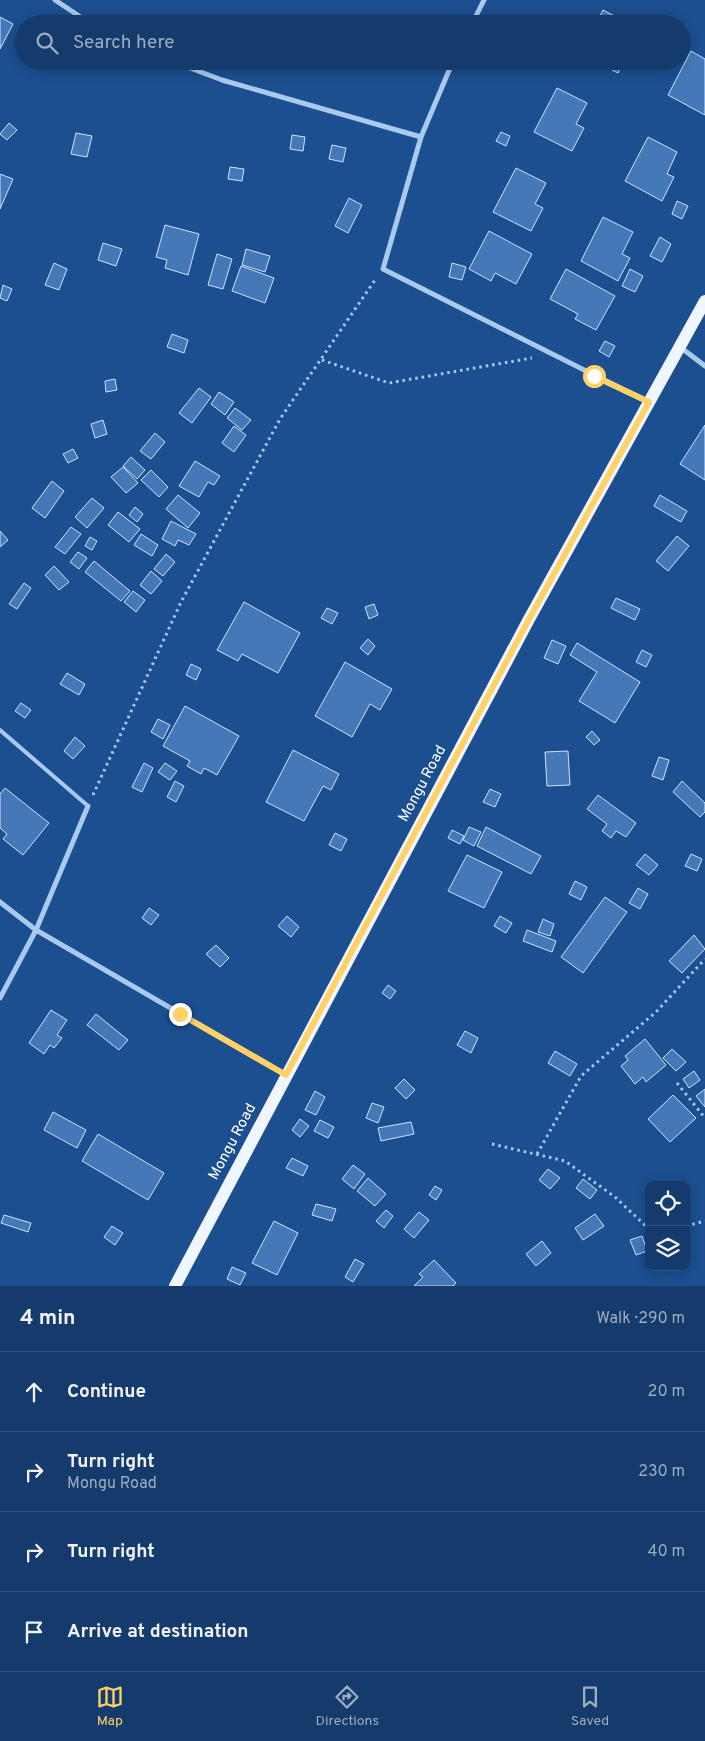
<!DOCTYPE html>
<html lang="en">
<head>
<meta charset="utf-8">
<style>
	body { margin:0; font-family:Overpass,sans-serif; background:#214673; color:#f1f3f6 }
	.controls { position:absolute; right:15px; bottom:15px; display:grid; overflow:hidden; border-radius:10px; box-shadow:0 2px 12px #0003 }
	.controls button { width:45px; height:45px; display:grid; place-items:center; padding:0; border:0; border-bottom:1px solid #33557e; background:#143b6b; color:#f1f3f6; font:25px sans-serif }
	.stop { position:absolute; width:15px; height:15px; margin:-11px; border:4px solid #ffd166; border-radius:50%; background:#fff }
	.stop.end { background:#ffd166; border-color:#fff; box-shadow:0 1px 5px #0008 }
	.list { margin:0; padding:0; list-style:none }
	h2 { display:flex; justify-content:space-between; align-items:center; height:65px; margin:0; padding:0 20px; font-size:21px }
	h2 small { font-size:16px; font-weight:400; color:#9dadc1 }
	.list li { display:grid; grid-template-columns:32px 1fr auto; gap:15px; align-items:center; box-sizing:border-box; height:80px; padding:0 20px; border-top:1px solid #33557e }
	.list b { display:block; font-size:19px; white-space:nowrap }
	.list p { margin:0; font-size:16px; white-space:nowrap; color:#9dadc1 }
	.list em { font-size:16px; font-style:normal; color:#9dadc1 }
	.icon { flex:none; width:28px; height:28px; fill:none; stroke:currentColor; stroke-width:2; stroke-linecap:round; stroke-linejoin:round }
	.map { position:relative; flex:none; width:705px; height:1286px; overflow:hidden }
	.search { position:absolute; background:#143b6b; box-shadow:0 2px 12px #0003; left:15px; right:15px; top:15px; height:55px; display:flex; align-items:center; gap:12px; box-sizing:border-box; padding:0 18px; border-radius:28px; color:#9dadc1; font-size:19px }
	.sheet { height:385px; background:#143b6b }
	nav { display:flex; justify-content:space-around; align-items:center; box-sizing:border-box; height:70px; border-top:1px solid #33557e; background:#143b6b; font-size:14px; color:#9dadc1 }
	nav a { display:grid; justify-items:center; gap:2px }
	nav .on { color:#ffd166 }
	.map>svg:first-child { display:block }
</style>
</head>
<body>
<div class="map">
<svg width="705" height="1286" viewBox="0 0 705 1286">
	<rect width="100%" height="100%" fill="#1b4f8f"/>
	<g fill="#4478b7" stroke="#cfe3fa">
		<path d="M603,10L630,24H596Z"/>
		<path d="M0,17L13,24L0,49Z"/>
		<path d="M691,51L705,59V115L668,95Z"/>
		<path d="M595,61H624L618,73Z"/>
		<path d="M557,88L587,103L576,124L584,128L572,151L534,132Z"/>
		<path d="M9,123L17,130L7,140L0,134Z"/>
		<path d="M501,132L510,136L506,146L496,141Z"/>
		<path d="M76,133L92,136L87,157L71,154Z"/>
		<path d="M292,135L305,137L303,151L290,149Z"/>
		<path d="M648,137L677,152L667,174L674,177L662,201L625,181Z"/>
		<path d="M332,145L346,148L343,162L329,159Z"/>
		<path d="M230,167L244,169L242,181L228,179Z"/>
		<path d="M516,168L546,183L535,204L543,208L531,231L493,212Z"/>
		<path d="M0,174L13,179L0,209Z"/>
		<path d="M349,198L362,205L348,233L335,226Z"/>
		<path d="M677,201L688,206L682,219L672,214Z"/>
		<path d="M603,217L633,232L622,254L630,258L618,281L581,261Z"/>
		<path d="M165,225L199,234L188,275L165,268L167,260L156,257Z"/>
		<path d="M489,231L532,254L516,284L495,273L491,281L469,269Z"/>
		<path d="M660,237L671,244L662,262L650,256Z"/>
		<path d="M103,243L122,249L116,266L98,260Z"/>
		<path d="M246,249L270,256L265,272L242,265Z"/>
		<path d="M217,254L232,259L223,289L208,285Z"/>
		<path d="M54,263L67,269L59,290L45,285Z"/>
		<path d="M452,263L466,267L462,280L449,277Z"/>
		<path d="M241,266L274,278L265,303L232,291Z"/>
		<path d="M566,269L615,296L596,330L575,319L578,314L550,299Z"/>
		<path d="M630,269L643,276L635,292L622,286Z"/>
		<path d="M3,285L12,289L7,301L0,298Z"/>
		<path d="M172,334L188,340L184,353L167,347Z"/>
		<path d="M605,341L615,346L609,357L599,351Z"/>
		<path d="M115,379L117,390L106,392L105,381Z"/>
		<path d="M199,388L211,397L192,423L179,413Z"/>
		<path d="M219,392L234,402L225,415L211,404Z"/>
		<path d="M235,408L251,420L242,430L227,418Z"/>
		<path d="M103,420L107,434L95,438L91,424Z"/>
		<path d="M705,425V480L680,464Z"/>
		<path d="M234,426L246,435L234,452L222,443Z"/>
		<path d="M155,433L165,442L151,459L140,451Z"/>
		<path d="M73,449L78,458L68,463L63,454Z"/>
		<path d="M131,457L145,470L137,479L123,466Z"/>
		<path d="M195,461L220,476L214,485L208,482L199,497L179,486Z"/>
		<path d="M123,467L138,483L126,493L111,477Z"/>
		<path d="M151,470L168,487L159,497L141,480Z"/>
		<path d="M52,481L64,491L45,518L32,508Z"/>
		<path d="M178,495L200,513L188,528L166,509Z"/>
		<path d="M660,495L687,511L681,522L654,506Z"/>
		<path d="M92,498L104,508L87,528L75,517Z"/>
		<path d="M135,507L143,514L137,522L129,515Z"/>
		<path d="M118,512L140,529L129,542L108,525Z"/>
		<path d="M171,521L196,534L189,545L178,540L175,546L162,539Z"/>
		<path d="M71,527L81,534L65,554L55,547Z"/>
		<path d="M0,531L8,540L0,547Z"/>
		<path d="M141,534L158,545L152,556L134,545Z"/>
		<path d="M677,536L689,546L668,571L656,561Z"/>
		<path d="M90,537L97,541L92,550L85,546Z"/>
		<path d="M78,552L87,558L79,569L70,562Z"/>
		<path d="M166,554L175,562L163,576L154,569Z"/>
		<path d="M94,561L130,591L121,601L85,572Z"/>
		<path d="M54,566L69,582L59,590L45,575Z"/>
		<path d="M151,571L162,581L151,594L140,585Z"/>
		<path d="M24,583L31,588L17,609L9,604Z"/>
		<path d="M133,591L145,600L136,612L124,602Z"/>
		<path d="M616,598L640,609L635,620L611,608Z"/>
		<path d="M244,602L300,633L278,673L242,654L238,661L217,650Z"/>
		<path d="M374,604L378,615L369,619L365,607Z"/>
		<path d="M327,608L338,613L332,624L321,618Z"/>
		<path d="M368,639L375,646L368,655L360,648Z"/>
		<path d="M552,640L566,646L558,664L544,658Z"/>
		<path d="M577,643L640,682L615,723L579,701L597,672L570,655Z"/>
		<path d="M642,650L652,655L646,667L636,662Z"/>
		<path d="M345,662L392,689L380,710L370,704L352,737L315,716Z"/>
		<path d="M191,664L201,669L196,680L186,675Z"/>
		<path d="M67,673L85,684L79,695L60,684Z"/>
		<path d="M21,703L31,710L25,718L15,711Z"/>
		<path d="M185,706L239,736L217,775L204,768L201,774L187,766L190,761L163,746Z"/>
		<path d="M158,719L170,725L163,739L151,732Z"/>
		<path d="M592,731L600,740L594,745L586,737Z"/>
		<path d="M75,737L85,746L73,759L64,751Z"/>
		<path d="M293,750L339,774L331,790L323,786L304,821L266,802Z"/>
		<path d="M568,751L570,785L547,786L545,752Z"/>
		<path d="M659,757L669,760L663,780L652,776Z"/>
		<path d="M144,763L153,768L142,792L132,787Z"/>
		<path d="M165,763L177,771L170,780L158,772Z"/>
		<path d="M175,781L184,786L176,802L167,797Z"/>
		<path d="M682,781L705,803V812L700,817L673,792Z"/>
		<path d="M5,788L49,823L23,855L3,839L7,834L0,828V794Z"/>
		<path d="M490,789L501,794L495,807L483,802Z"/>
		<path d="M598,795L636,823L626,837L616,831L611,838L602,831L607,824L587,809Z"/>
		<path d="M469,827L481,832L474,846L463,840Z"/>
		<path d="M486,827L541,856L531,874L477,846Z"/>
		<path d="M452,830L464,836L460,844L448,838Z"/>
		<path d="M335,833L347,839L341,851L329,845Z"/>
		<path d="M645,854L658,865L649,875L636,865Z"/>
		<path d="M691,854L702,859L697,871L685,866Z"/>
		<path d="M467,855L502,872L484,908L448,891Z"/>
		<path d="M575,881L587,887L581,900L569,894Z"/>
		<path d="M638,888L648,894L640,909L629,903Z"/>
		<path d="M605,897L627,912L583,973L561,957Z"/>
		<path d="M149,908L159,915L151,925L142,918Z"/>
		<path d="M287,916L299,927L291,937L278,926Z"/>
		<path d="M500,916L512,923L506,933L494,926Z"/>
		<path d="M543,919L554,924L550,936L538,932Z"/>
		<path d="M527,930L556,941L552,952L523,941Z"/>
		<path d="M694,935L705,949L682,973L669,961Z"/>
		<path d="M216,945L229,958L220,967L206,954Z"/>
		<path d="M388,985L396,991L390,999L382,993Z"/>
		<path d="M51,1010L67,1020L57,1035L62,1038L54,1048L50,1045L44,1054L29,1043Z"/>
		<path d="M96,1014L128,1040L119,1050L87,1025Z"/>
		<path d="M465,1031L478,1038L471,1053L457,1045Z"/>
		<path d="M645,1039L666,1065L646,1082L643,1077L635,1084L621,1066L628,1060L625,1056Z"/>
		<path d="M672,1049L686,1062L676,1071L663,1058Z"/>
		<path d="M555,1051L577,1064L570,1076L548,1063Z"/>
		<path d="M694,1071L700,1080L689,1088L683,1079Z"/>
		<path d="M404,1079L415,1090L406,1099L395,1088Z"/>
		<path d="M705,1089V1107L696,1096Z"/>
		<path d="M315,1091L325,1097L316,1115L305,1110Z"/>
		<path d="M673,1095L696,1118L670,1142L648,1119Z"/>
		<path d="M372,1103L384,1107L378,1123L366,1118Z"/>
		<path d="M53,1112L86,1130L77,1148L44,1130Z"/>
		<path d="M300,1119L309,1126L300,1137L292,1130Z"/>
		<path d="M320,1120L334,1127L328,1138L314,1131Z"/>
		<path d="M411,1122L414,1134L381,1141L378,1128Z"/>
		<path d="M98,1134L164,1173L148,1200L82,1161Z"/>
		<path d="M292,1158L308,1166L303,1176L286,1168Z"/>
		<path d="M353,1165L365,1174L354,1189L342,1179Z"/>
		<path d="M548,1169L560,1178L550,1189L539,1180Z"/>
		<path d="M368,1178L386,1194L375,1206L357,1191Z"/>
		<path d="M583,1179L597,1190L590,1199L576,1188Z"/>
		<path d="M435,1186L442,1190L436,1200L429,1195Z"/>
		<path d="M316,1204L336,1209L332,1221L312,1215Z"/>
		<path d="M386,1210L393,1216L384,1228L376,1221Z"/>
		<path d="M419,1212L429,1220L414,1238L404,1229Z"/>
		<path d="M595,1214L604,1226L583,1240L575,1228Z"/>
		<path d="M4,1215L31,1223L28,1232L1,1223Z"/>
		<path d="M274,1221L298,1233L277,1275L252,1263Z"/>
		<path d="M112,1226L123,1233L115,1245L104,1237Z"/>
		<path d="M642,1236L647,1251L636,1255L630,1240Z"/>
		<path d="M542,1241L551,1253L536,1266L526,1254Z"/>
		<path d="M355,1259L364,1264L353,1282L345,1277Z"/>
		<path d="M434,1260L456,1283L453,1286H414L423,1277L419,1274Z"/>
		<path d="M232,1267L246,1273L240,1285L227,1279Z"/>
	</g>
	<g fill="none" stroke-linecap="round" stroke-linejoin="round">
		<g stroke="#a9c9ee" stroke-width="3" stroke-dasharray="2.5 4" stroke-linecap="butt">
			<path d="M322,360L389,383L532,358"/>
			<path d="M93,795L181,602L280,419L375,280"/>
			<path d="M677,1083L705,1118"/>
			<path d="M492,1144L565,1161L615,1197L649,1229"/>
			<path d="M537,1154L581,1076L656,1012L705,959"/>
			<path d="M686,1226L705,1221"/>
		</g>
		<path stroke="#a9c9ee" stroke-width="4" d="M0,730L88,806"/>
		<g stroke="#a9c9ee" stroke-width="5">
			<path d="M55,0L91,24"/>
			<path d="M472,24L484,0"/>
			<path d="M172,61L222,80L421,137"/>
			<path d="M453,61L421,137L383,269L648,402"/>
			<path d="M680,347L705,366"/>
			<path d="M0,902L36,930L286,1075"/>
			<path d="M0,998L36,930L88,806"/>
		</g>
		<path stroke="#f0f6ff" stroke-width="12" d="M175,1286L528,621L705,301"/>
	</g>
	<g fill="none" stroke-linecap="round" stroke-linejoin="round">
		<path stroke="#ffd166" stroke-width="6" d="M180,1014L286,1075L528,621L649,402L594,376"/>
	</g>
	<g text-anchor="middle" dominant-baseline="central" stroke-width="4" stroke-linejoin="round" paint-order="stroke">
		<g font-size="15" fill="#fff" stroke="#1b4f8f">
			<text transform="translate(423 784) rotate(-62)">Mongu Road</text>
			<text transform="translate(233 1142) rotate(-62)">Mongu Road</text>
		</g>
	</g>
</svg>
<div class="controls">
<button><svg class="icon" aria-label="locate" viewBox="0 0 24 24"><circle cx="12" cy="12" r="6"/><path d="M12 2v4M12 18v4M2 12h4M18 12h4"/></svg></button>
<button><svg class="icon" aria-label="layers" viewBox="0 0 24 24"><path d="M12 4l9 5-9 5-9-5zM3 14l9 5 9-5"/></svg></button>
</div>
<div class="stop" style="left:594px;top:376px"></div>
<div class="stop end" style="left:180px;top:1014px"></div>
<div class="search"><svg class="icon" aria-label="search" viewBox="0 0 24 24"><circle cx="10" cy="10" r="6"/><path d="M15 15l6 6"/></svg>Search here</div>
</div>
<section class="sheet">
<h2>4 min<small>Walk · 290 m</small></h2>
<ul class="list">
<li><svg class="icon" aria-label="ahead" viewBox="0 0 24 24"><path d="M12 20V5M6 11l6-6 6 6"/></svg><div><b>Continue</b></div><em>20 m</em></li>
<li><svg class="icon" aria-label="right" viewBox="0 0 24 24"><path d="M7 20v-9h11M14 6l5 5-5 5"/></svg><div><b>Turn right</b><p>Mongu Road</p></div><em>230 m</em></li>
<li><svg class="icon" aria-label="right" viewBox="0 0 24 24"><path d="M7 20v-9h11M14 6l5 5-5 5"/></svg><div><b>Turn right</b></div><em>40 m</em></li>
<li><svg class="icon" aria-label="arrive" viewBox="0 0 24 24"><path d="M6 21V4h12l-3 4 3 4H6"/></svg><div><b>Arrive at destination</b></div></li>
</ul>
</section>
<nav>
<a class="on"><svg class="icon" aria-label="map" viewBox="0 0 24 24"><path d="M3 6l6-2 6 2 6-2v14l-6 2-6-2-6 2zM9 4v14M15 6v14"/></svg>Map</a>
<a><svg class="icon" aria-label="directions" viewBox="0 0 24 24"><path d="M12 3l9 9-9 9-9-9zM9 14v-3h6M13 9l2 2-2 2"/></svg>Directions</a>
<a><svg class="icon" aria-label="saved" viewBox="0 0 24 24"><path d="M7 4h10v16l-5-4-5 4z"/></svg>Saved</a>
</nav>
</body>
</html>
